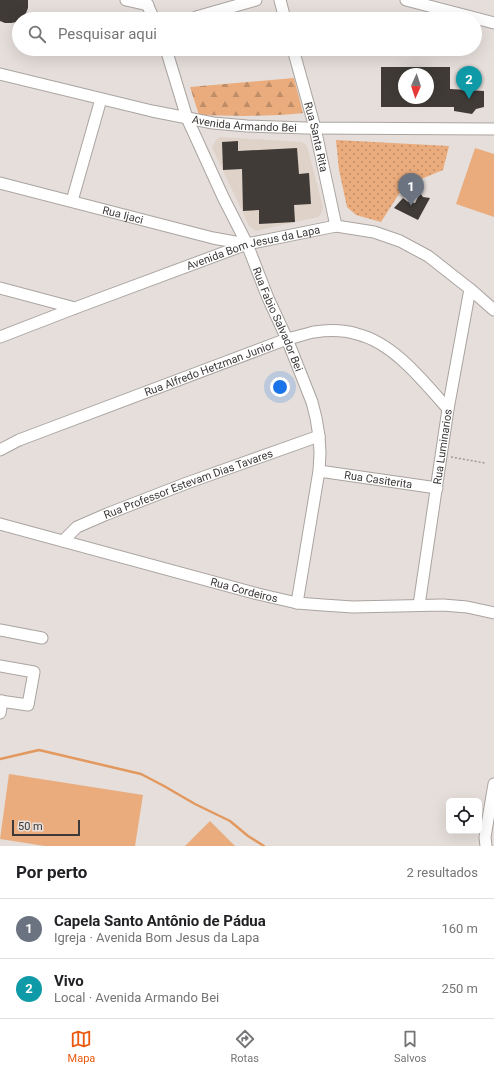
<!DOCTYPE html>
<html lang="pt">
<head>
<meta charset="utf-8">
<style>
	body { margin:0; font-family:Roboto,sans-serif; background:#f6f6f6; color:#202124 }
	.controls { position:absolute; right:12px; bottom:12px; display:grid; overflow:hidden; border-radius:6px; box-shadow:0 4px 16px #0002 }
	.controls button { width:36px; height:36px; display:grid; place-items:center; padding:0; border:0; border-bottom:1px solid #e0e0e0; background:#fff; color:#202124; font:20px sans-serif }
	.compass { position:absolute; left:398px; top:68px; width:36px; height:36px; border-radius:50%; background:#fff; box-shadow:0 4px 16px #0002; rotate:183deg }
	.scale { position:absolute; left:12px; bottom:10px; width:68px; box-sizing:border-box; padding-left:4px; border:2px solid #3c3938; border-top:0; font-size:11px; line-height:14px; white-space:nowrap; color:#3c3938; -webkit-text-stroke:3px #e5deda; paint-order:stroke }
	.you { position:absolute; left:280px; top:387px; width:14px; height:14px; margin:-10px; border:3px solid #fff; border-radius:50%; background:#1a73e8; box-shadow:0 0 0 6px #1a73e833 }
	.badge { display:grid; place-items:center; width:26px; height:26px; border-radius:50%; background:#ea580c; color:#fff; font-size:13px; font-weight:700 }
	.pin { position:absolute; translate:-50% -33px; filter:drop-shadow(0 1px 2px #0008) }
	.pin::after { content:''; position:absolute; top:21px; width:14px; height:12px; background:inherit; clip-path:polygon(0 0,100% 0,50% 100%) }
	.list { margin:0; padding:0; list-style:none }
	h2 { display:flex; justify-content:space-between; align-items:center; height:52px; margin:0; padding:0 16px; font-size:17px }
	h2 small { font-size:13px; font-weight:400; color:#757577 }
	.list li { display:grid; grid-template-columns:26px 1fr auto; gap:12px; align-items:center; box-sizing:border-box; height:60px; padding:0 16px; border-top:1px solid #e0e0e0 }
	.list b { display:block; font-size:15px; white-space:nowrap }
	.list p { margin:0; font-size:13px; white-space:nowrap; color:#757577 }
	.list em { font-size:13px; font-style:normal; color:#757577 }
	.icon { flex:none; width:22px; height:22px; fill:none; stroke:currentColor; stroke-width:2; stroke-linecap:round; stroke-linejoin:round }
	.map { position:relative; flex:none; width:494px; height:846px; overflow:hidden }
	.search { position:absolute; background:#fff; box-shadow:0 4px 16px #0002; left:12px; right:12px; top:12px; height:44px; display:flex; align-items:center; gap:10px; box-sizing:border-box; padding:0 14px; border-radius:22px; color:#757577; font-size:15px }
	.sheet { height:172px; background:#fff }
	nav { display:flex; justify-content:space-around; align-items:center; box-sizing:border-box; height:56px; border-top:1px solid #e0e0e0; background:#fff; font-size:11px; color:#757577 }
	nav a { display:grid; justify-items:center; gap:2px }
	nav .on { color:#ea580c }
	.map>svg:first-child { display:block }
</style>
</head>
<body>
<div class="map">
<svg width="494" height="846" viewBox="0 0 494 846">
	<defs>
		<pattern id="grass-dots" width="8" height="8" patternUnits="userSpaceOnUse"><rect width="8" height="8" fill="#eaac7d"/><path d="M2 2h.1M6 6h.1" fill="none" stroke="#bf8d67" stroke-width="1.8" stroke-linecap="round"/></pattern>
		<pattern id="forest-firs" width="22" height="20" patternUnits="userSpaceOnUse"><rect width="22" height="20" fill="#eaac7d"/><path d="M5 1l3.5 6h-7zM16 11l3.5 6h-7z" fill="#bf8d67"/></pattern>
	</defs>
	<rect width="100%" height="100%" fill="#e5deda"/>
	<path fill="#dfd2c8" d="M220,137L302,142L306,145L308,150L323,207L322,212L318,217L256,231L249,226L212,147L216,140Z"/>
	<path fill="url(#grass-dots)" d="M336,140L449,146L443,170L404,186L381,222L356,215L347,207L339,170Z"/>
	<path fill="url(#forest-firs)" d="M294,78L303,113C268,117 234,116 199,115L190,87Z"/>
	<g fill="#eaac7d">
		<path d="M475,148L494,154V217L456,204Z"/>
		<path d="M9,774L143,795L135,846H45L0,839Z"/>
		<path d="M210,821L235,846H185Z"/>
	</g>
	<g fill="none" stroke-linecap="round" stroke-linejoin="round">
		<path stroke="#e2985e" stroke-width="2.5" d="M0,759L39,750L141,774L164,786L195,804L230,821L248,836L264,846"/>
	</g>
	<g fill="#403b37" fill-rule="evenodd">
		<path d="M0,0H28V8L26,13L22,18L19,19V20L17,22L11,23H5L0,21Z"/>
		<path d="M381,67H450V89L484,91V107L476,109L472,114L454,111V107H381ZM404,74H428V98H404Z"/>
		<path d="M238,141V151L297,148L299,174L309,173L311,204L294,205L295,222L259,224V210L243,211L242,169L223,170L222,142Z"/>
		<path d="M420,193L423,197L430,198L418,220L394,208L403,198L408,202L415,203Z"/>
	</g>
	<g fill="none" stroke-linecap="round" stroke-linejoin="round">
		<g stroke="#aaa4a0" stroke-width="13">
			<g id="minor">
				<path d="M126,0L148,5"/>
				<path d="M145,0L154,19"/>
				<path d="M280,0L285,19"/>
				<path d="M406,0L494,23"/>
				<path d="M196,17L256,0"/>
				<path id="s1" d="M166,49L187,118L223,197L247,244L268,298L287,339L312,402L316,418L319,436L320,453L319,471L297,603"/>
				<path id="s2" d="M293,49L315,128L336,226"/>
				<path id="s3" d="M0,74L152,111L213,123L247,126L306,128L494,129"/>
				<path id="s4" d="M0,183L213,238L246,244"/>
				<path d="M72,201L101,99"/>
				<path d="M0,288L75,308"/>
				<path id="s5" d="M0,337L75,308L247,244L336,226L374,232L400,241L428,256L470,289L494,310"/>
				<path id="s6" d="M0,450L19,440L287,339C296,337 305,334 314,332C327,330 344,330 357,334C394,343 424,382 448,409"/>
				<path id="s7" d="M319,471L437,488"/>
				<path id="s8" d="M0,524L258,594L297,603L323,605L353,607L443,605L467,607L494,613"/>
				<path id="s9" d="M63,541L77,527L107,514L187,483L319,436"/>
				<path id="s10" d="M419,605L448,409L470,289"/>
				<path d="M0,630L42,638"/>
				<path d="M0,666L34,672L28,705L0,701"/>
				<path d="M0,713L2,701"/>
				<path d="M486,846L485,837L494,784"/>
			</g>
		</g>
		<path stroke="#9e9996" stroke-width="1.5" stroke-dasharray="2 2" stroke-linecap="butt" d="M451,457L485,463"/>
		<use href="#minor" stroke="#fff" stroke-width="11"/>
	</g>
	<g text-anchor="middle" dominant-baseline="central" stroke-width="4" stroke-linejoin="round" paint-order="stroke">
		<g font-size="11" fill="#3c3938" stroke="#e5deda">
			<text stroke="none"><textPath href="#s3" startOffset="250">Avenida Armando Bei</textPath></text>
			<text stroke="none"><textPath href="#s2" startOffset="91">Rua Santa Rita</textPath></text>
			<text stroke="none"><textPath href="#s4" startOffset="127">Rua Ijaci</textPath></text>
			<text stroke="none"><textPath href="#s5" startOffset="269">Avenida Bom Jesus da Lapa</textPath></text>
			<text stroke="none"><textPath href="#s1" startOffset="293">Rua Fabio Salvador Bei</textPath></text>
			<text stroke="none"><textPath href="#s6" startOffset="225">Rua Alfredo Hetzman Junior</textPath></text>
			<text stroke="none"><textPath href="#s10" startOffset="160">Rua Luminarios</textPath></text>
			<text stroke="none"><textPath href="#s7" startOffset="60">Rua Casiterita</textPath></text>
			<text stroke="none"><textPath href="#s9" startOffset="139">Rua Professor Estevam Dias Tavares</textPath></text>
			<text stroke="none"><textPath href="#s8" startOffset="253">Rua Cordeiros</textPath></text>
		</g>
	</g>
</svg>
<div class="controls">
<button><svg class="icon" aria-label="locate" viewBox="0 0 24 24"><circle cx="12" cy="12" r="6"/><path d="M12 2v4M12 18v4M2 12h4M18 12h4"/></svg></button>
</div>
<svg class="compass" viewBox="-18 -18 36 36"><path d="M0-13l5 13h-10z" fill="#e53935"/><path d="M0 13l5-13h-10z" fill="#757577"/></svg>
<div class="scale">50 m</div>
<div class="you"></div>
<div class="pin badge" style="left:411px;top:206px;background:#6b7280">1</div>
<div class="pin badge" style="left:469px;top:99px;background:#0f9aa8">2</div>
<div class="search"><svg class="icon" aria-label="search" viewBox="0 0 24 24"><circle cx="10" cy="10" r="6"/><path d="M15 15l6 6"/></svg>Pesquisar aqui</div>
</div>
<section class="sheet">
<h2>Por perto<small>2 resultados</small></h2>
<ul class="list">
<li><span class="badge" style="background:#6b7280">1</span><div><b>Capela Santo Antônio de Pádua</b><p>Igreja · Avenida Bom Jesus da Lapa</p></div><em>160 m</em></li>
<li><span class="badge" style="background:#0f9aa8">2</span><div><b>Vivo</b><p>Local · Avenida Armando Bei</p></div><em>250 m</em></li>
</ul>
</section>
<nav>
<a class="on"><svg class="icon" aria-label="map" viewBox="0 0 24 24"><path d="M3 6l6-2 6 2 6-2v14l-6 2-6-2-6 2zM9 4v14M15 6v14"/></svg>Mapa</a>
<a><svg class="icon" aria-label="directions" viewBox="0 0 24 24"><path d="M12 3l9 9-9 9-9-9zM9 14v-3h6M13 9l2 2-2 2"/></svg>Rotas</a>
<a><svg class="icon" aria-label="saved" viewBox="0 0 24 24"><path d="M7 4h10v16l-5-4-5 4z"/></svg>Salvos</a>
</nav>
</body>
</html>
